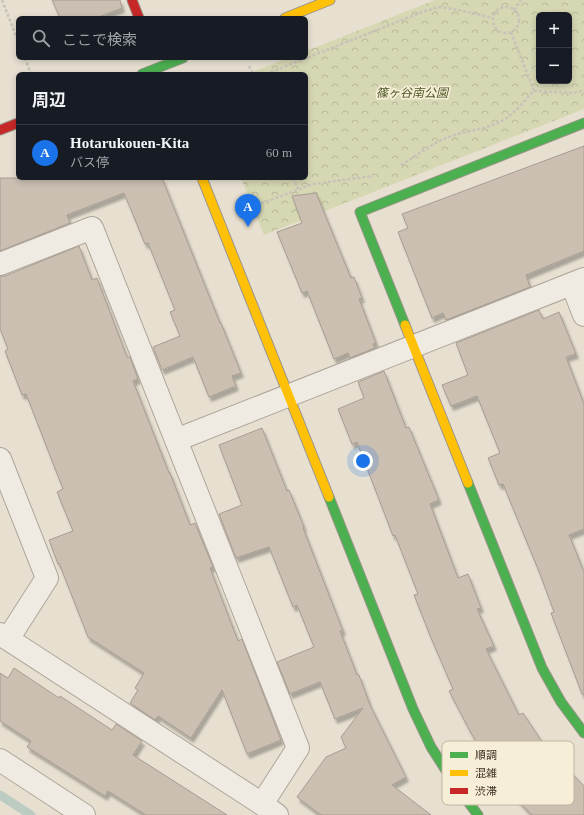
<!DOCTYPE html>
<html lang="ja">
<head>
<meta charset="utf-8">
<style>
	body { margin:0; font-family:"Times New Roman","Noto Sans JP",serif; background:#20242c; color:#f1f3f6 }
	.controls { position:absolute; right:12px; top:12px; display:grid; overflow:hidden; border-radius:6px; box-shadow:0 2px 6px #0003 }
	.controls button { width:36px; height:36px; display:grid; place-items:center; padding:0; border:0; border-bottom:1px solid #363941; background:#171b24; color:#f1f3f6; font:20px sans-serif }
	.you { position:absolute; left:363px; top:461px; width:14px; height:14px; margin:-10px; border:3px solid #fff; border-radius:50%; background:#1a73e8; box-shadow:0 0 0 6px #1a73e833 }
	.badge { display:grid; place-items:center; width:26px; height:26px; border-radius:50%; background:#1a73e8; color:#fff; font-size:13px; font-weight:700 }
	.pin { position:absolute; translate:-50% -33px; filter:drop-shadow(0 1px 2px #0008) }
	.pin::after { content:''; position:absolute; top:21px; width:14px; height:12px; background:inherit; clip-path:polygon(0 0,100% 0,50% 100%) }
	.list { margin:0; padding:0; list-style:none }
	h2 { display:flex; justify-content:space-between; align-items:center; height:52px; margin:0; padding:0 16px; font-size:17px }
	h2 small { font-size:13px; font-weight:400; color:#9ea1a6 }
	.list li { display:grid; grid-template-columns:26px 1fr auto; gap:12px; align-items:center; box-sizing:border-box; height:56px; padding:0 16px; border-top:1px solid #363941 }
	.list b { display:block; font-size:15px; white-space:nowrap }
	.list p { margin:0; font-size:13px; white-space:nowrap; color:#9ea1a6 }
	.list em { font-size:13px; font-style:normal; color:#9ea1a6 }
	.icon { flex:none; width:22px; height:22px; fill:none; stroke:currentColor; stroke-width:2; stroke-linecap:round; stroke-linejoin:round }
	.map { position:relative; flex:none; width:584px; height:815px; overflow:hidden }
	.search { position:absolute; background:#171b24; box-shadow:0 2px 6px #0003; left:16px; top:16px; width:292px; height:44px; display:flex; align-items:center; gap:10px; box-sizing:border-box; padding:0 14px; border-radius:6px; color:#9ea1a6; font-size:15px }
	.panel { position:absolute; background:#171b24; box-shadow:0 2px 6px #0003; left:16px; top:72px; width:292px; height:108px; border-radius:6px }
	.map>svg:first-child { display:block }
</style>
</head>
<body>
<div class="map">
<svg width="584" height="815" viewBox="0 0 584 815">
	<defs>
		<pattern id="forest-crowns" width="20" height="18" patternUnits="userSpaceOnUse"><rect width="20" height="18" fill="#d6d7b3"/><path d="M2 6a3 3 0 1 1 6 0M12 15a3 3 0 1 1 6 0" fill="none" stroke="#b9b99a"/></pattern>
		<filter id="shadow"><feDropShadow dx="2.5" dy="4.5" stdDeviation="1" flood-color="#0004"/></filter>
	</defs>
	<rect width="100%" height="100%" fill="#e7e0d1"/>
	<path fill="url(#forest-crowns)" fill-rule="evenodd" d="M435,0H584V109L264,235L241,178H306V74H247L288,58H306V51ZM539,15H569V81H539Z"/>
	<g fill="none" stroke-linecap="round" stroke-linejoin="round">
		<path stroke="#bcccc2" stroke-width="9" d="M0,795L31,815"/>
	</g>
	<g fill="#cbbfb2" stroke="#a89c90" filter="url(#shadow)">
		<path d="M52,0H120L122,8L96,18H60Z"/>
		<path d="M584,146V251L526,275L530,287L446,320L443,313L432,318L398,232L408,228L402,214Z"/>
		<path d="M0,178H162L220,323H221L241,373L232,376L236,386L209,397L193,357L162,370L153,347L180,336L170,312L175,310L148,243L145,244L124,193L67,215L70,223L0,251Z"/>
		<path d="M316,193L351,278L354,277L362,298L359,299L376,343L373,344L375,348L350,358L348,353L334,359L307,291L302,293L277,232L302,223L292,196Z"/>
		<path d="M79,246L92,280L97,278L127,357H130L138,379L133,381L169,473H170L190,525L195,523L213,567L210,568L238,641L242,639L281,740L247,754L222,690L191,738L158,716L155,720L130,703L138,690L135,688L144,673L88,637L59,563L58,564L49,540L73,531L57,492L63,489L26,394L22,395L5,351L8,349L0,329V276H5Z"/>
		<path d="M539,310L543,319L559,312L576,354L566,357L584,404V529L569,535L584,572V694H582L551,613L554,612L540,574L503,484L499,485L488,458L500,453L477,396L451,406L442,385L468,375L456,343Z"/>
		<path d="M384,371L406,428L409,427L439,500L430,504L458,578L468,574L481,608L477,609L494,646L486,649L519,715L523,713L541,740L584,786V815H532L507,789L471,733L449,691L453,689L431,638L414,595L418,594L395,535L393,536L357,442L352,444L338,409L364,398L358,382Z"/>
		<path d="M262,428L287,491L289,490L304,527L303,528L343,631H340L357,675H359L370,705L406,777L392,785L431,815H321L297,797L326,757L346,748L341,737L363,708L335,719L320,682L290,694L277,662L314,647L297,605L293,607L269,547L236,558L219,514L242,505L219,445Z"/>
		<path d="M14,668L59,698L60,696L112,730L116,724L142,741L133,755L227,815H146L108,791L105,796L27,747L31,741L0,721V673L8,678Z"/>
	</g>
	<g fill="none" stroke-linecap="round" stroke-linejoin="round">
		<g stroke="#ada599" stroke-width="24">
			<g id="street">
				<path d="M0,264L92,228L298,748L262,804"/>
				<path d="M572,284L584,315"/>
				<path d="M176,440L584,279"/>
				<path d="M0,459L47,578L8,639"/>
				<path d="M0,634L262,804L277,815"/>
				<path d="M0,760L84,815"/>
			</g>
		</g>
		<g stroke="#9c958a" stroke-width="11">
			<g id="fast">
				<path d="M142,74L183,58"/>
				<path d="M405,325L360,212L584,123"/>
				<path d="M468,483L542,668L561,702L584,733"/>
				<path d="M329,497L413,709L431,747L454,783L478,815"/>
			</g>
		</g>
		<g stroke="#9c958a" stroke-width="11">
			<g id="slow">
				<path d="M285,18L330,0"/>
				<path d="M202,178L329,497"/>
				<path d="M405,325L468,483"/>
			</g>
		</g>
		<g stroke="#9c958a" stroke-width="11">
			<g id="jam">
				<path d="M132,0L139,18"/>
				<path d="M0,130L18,123"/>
			</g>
		</g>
		<g stroke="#c8c2b9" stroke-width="2.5" stroke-dasharray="3 2" stroke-linecap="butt">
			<path d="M2,0L18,41"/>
			<circle cx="506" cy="20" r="13"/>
			<path d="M514,10L521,0"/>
			<path d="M511,32L534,91"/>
			<path d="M25,58L31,74"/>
			<path d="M249,66L253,74"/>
			<path d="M266,74L425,11L440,7L454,9L493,18"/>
			<path d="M534,91L570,93L584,91"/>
			<path d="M401,165C416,156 430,145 446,138C465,130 488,130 505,119C516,112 525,100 534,91"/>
			<path d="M293,178L298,189"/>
			<path d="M252,207L313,184L373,176"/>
		</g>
		<use href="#street" stroke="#efebe3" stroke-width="22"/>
		<use href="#fast" stroke="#4caf50" stroke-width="9"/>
		<use href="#slow" stroke="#ffc107" stroke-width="9"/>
		<use href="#jam" stroke="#c62828" stroke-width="9"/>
	</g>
	<g text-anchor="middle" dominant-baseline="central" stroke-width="3.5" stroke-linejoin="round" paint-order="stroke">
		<g font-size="12" font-style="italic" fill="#4d5a26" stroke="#f7eed8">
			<text x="412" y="93">篠ヶ谷南公園</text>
		</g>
	</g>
	<rect x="442" y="741" width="132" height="64" rx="6" fill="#f7eed8" stroke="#bfb4a1" stroke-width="1"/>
	<rect x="450" y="752" width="18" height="6" fill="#4caf50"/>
	<rect x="450" y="770" width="18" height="6" fill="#ffc107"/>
	<rect x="450" y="788" width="18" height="6" fill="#c62828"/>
	<g font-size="11" fill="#3d2e20">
		<text x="475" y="759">順調</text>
		<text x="475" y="777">混雑</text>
		<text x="475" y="795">渋滞</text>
	</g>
</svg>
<div class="controls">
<button>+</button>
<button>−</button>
</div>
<div class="you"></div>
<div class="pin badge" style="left:248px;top:227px">A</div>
<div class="search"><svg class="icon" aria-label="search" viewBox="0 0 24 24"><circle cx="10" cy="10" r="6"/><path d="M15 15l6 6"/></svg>ここで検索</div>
<section class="panel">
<h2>周辺<small></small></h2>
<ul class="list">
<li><span class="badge">A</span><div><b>Hotarukouen-Kita</b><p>バス停</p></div><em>60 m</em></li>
</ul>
</section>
</div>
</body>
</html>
